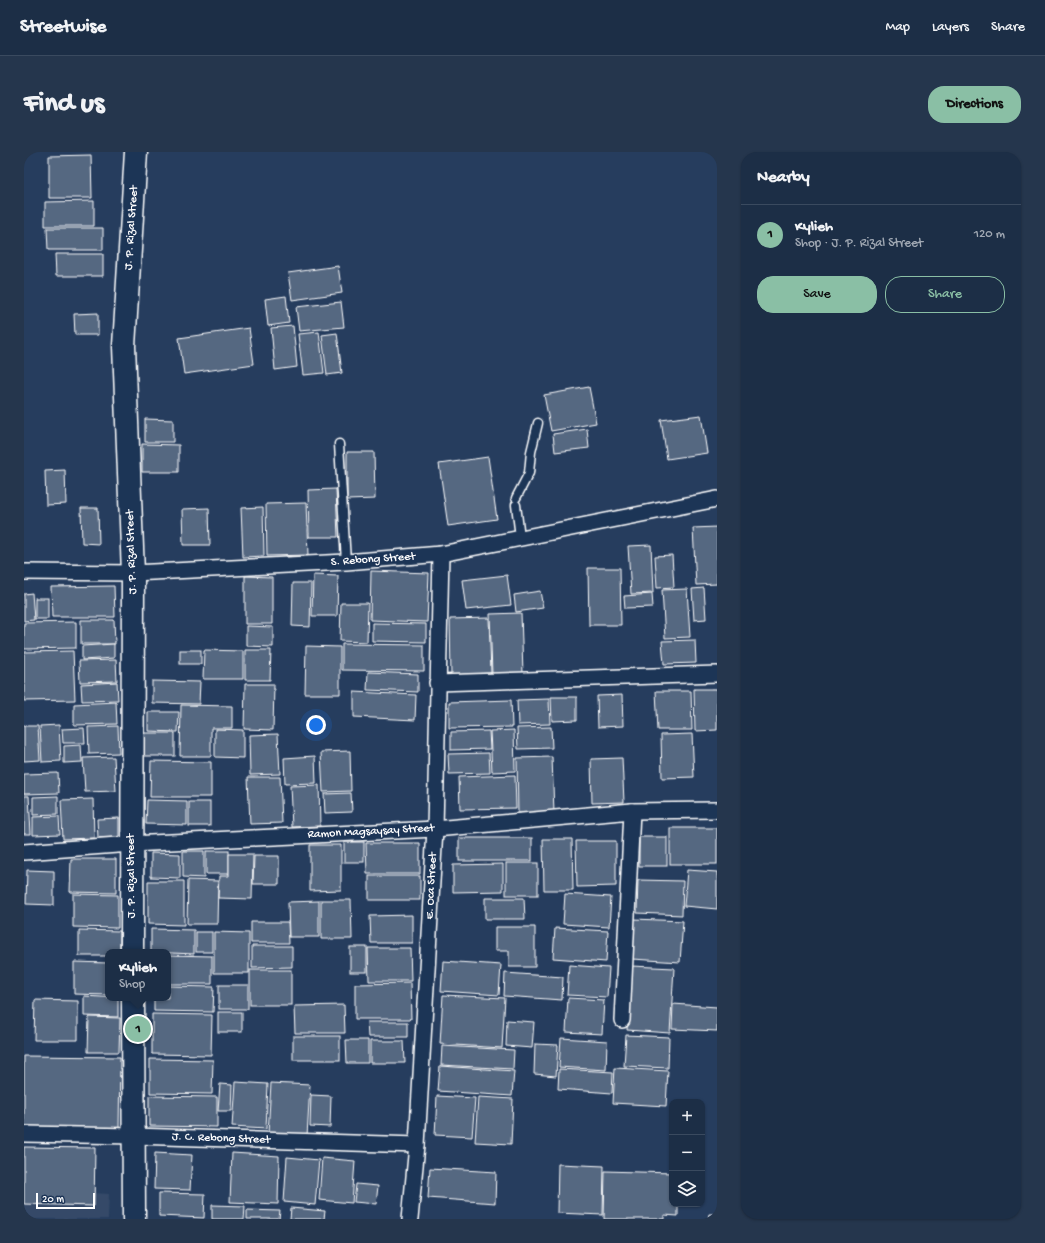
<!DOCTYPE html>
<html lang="en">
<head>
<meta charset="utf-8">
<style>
	body { margin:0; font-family:"Gochi Hand",sans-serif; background:#25364d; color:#f1f3f6 }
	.controls { position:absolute; right:12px; bottom:12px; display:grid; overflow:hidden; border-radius:8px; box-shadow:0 1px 3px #0004 }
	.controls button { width:36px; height:36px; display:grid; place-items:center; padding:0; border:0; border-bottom:1px solid #3a4a5f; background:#1c2e46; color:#f1f3f6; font:20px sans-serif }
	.scale { position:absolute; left:12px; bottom:10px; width:59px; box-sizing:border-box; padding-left:4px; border:2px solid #fff; border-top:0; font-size:11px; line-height:14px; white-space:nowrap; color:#fff; -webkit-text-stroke:3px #1d3557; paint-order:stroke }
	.you { position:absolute; left:292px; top:573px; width:14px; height:14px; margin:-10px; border:3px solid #fff; border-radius:50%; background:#1a73e8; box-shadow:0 0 0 6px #1a73e833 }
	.badge { display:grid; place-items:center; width:26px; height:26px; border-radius:50%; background:#8abfa5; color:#111; font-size:13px; font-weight:700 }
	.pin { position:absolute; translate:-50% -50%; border:2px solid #fff; box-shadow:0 1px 4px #0006 }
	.popup { position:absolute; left:81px; top:797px; width:66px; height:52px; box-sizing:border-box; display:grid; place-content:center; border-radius:8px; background:#1c2e46; filter:drop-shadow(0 1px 3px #0005); font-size:13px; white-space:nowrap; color:#a0a8b3 }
	.popup b { font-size:15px; color:#f1f3f6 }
	.popup::after { content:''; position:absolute; left:50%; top:100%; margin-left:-8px; border:8px solid transparent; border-top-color:#1c2e46 }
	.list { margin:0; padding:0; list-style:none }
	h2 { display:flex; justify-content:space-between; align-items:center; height:52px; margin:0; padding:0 16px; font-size:17px }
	h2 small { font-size:13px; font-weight:400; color:#a0a8b3 }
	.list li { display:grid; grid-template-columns:26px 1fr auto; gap:12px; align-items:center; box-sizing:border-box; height:60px; padding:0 16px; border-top:1px solid #3a4a5f }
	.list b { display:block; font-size:15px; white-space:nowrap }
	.list p { margin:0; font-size:13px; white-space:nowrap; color:#a0a8b3 }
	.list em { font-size:13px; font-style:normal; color:#a0a8b3 }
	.actions { display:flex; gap:8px; padding:12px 16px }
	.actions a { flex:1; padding:9px 0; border:1px solid #8abfa5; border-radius:16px; text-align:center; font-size:14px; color:#8abfa5 }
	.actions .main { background:#8abfa5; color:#111 }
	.icon { flex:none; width:22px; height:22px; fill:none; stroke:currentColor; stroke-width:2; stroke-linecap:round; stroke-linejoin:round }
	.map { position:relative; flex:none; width:693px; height:1067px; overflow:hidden; border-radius:16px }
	header { display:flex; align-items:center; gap:24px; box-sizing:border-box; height:56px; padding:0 20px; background:#1c2e46; border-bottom:1px solid #3a4a5f }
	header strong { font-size:19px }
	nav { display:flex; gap:22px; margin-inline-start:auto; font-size:14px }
	.intro { display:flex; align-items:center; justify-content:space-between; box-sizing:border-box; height:96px; padding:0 24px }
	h1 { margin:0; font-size:28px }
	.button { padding:10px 18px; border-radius:16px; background:#8abfa5; color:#111; font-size:14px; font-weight:700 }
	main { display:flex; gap:24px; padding:0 24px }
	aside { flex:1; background:#1c2e46; border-radius:16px; box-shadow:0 1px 3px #0004 }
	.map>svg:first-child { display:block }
</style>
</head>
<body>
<header>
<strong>Streetwise</strong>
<nav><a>Map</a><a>Layers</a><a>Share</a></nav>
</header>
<div class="intro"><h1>Find us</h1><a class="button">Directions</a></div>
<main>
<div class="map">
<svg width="693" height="1067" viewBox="0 0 693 1067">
	<rect width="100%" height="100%" fill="#263d5e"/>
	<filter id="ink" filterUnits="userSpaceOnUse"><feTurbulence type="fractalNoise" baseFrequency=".025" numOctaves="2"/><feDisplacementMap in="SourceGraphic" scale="8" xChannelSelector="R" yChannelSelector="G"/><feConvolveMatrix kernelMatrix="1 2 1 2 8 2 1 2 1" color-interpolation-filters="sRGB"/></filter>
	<g filter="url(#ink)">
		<path fill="#344a68" d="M0,1037L85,1042L84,1067H0Z"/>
		<g fill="#556781" stroke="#fff">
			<path d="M67,3L68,46H25V4Z"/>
			<path d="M70,49V74H21V50Z"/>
			<path d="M23,76H79V98H24Z"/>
			<path d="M31,102H79V124H32Z"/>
			<path d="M314,114L318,141L268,148L264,121Z"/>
			<path d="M262,144L265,171L244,174L241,147Z"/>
			<path d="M317,150L320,175L275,179L272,155Z"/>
			<path d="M74,161V183H51L50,162Z"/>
			<path d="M269,174L273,215L251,218L247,176Z"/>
			<path d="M225,176L230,212L160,222L155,186Z"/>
			<path d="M295,180L300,221L279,223L274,182Z"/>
			<path d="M313,181L318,221L303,223L298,183Z"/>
			<path d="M565,235L572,271L527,279L520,243Z"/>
			<path d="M677,263L683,301L643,307L637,268Z"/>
			<path d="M121,267L149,268V290H121Z"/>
			<path d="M563,277L565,296L531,300L529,282Z"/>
			<path d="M118,292L155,293V320H118Z"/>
			<path d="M323,300H350L351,347L323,348Z"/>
			<path d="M464,305L473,367L424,374L415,312Z"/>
			<path d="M41,318L42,352L22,353L21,319Z"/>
			<path d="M312,337L314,385H285L284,338Z"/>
			<path d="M282,351L284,403L243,404L242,352Z"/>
			<path d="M239,355L240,404L219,405L217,356Z"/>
			<path d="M57,356H74L75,392L58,391Z"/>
			<path d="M185,356L186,393H159L158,357Z"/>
			<path d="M693,375V432L672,433L669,376Z"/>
			<path d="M627,393L629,441L607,442L604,394Z"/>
			<path d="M648,403L650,435L633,436L631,404Z"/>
			<path d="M564,416H596L597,473H565Z"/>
			<path d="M347,419L405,421L403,470L346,468Z"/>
			<path d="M289,423L314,424L313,464H288Z"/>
			<path d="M483,423L487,453L442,458L438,428Z"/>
			<path d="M221,424L248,425V472H221Z"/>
			<path d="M269,431H287L286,475L268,474Z"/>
			<path d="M90,434L91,465H28L27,435Z"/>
			<path d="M680,436L682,467L670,468L668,437Z"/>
			<path d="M663,437L666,485L641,486L638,438Z"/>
			<path d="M516,439L519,456L492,460L490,443Z"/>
			<path d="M8,441L10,468L0,469V442Z"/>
			<path d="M628,442L629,455L601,456L600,444Z"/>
			<rect x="11" y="446" width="13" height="21"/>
			<path d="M317,451H344L343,490L316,489Z"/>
			<path d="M497,461L499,522L468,523L466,462Z"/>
			<path d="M465,466L467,521L427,523L426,467Z"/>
			<path d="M57,468H90L91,492H57Z"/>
			<path d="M52,470V496L0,497V471Z"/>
			<path d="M348,471L402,472V490L348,489Z"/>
			<path d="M222,474L249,475V495L222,494Z"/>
			<path d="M671,488L672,511L640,512L638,489Z"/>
			<path d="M90,492V506L58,508V494Z"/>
			<path d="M318,492L400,493V519L318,518Z"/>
			<path d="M282,494L316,495V542H281Z"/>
			<rect x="156" y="498" width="21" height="14"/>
			<path d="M180,498L219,499V527H179Z"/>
			<path d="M221,498H247L246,528H221Z"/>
			<path d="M49,499L51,548L0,549V500Z"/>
			<path d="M92,508L93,529L56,530L55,509Z"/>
			<path d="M344,520L394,522V540L343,538Z"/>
			<path d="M128,529L176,530L175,552L128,551Z"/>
			<path d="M93,530L94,548L58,549L57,532Z"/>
			<path d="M221,532H250L249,578L220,577Z"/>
			<path d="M670,537H693V578L671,579Z"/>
			<path d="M632,539H667L668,578H634Z"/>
			<path d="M330,540L392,543L391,568L330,565Z"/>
			<path d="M598,543L599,574L574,575L573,544Z"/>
			<path d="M527,545H553V568L528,569Z"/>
			<path d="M525,547L526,572L494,573L493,548Z"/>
			<path d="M487,548L488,575L425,576V550Z"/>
			<path d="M92,550L93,572L50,573V552Z"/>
			<path d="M157,553L208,554V576H187V604H156Z"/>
			<path d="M124,560H155L154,580L124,579Z"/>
			<path d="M35,573L37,609L18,610L16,574Z"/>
			<path d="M0,574H14L16,608L0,609Z"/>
			<path d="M94,574L95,601L65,602L64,575Z"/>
			<path d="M527,575L528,596L494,597L493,576Z"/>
			<path d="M60,576L61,591H39L38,577Z"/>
			<path d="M191,577L219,578V606L191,605Z"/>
			<path d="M490,578L491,619L468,620L466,579Z"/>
			<path d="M465,579L466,597L427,598V580Z"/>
			<rect x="120" y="581" width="31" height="23"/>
			<path d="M254,582L256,622L226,623L225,583Z"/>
			<path d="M668,582L670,625L638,626L637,583Z"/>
			<path d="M57,593L58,610L40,611V594Z"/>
			<path d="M326,599L327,639L299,640L297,600Z"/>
			<path d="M465,601L466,621L425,622L424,602Z"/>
			<path d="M291,604L292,631L261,632L260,606Z"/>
			<path d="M90,605L92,639L61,640L59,606Z"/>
			<path d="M528,605L530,661L494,662L493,606Z"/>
			<path d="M598,606L600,650L568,651L567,607Z"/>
			<path d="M127,609L187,610V645H126Z"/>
			<path d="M34,621L35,641L0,642V622Z"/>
			<path d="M491,623L492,656L436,657L435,625Z"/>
			<path d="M224,625H256L258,671L226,672Z"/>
			<path d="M295,633L296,674L268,675L266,634Z"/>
			<path d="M327,641L328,660L301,661L300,642Z"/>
			<path d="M0,644H5L7,682H0Z"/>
			<path d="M34,644V662L9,663V645Z"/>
			<path d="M69,647L70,686L39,687L37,648Z"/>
			<path d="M123,648L163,649V673L122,672Z"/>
			<rect x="165" y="650" width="21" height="24"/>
			<path d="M35,664L36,682L9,683V665Z"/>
			<path d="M95,666V685L74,686L73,667Z"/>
			<rect x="646" y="676" width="47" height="36"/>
			<rect x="615" y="685" width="28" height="29"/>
			<rect x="435" y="686" width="73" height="23"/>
			<path d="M519,687H548L549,738H520Z"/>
			<path d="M552,689H592V734L553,735Z"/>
			<rect x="320" y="690" width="20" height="20"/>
			<path d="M342,691H396V722H343Z"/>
			<path d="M286,693H317V738L286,739Z"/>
			<path d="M159,699H180V726L159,725Z"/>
			<rect x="182" y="699" width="23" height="23"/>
			<path d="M127,701L156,702V726L127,725Z"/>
			<path d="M205,702H229L228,747L194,746L195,724H205Z"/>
			<path d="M230,704H255V732H229Z"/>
			<path d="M47,707H92V741L46,740Z"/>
			<rect x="482" y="711" width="32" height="32"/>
			<path d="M479,712V739L429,740V713Z"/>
			<path d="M3,718L30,719V753L2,752Z"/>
			<path d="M663,718L693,720V757L660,754Z"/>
			<rect x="345" y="724" width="51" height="24"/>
			<path d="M164,728L194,729L193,772H163Z"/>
			<path d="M614,728L659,729L658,763L613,761Z"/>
			<path d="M124,729H160V773L124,772Z"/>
			<path d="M49,742L94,743V776L49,775Z"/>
			<path d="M541,742L587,745L585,775L539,772Z"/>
			<path d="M461,746H500L501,767H461Z"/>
			<path d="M297,748H327L328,787H297Z"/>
			<path d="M295,749V785H265L264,750Z"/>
			<path d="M388,763V791H347L346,764Z"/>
			<path d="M610,767L659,769L656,810L608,807Z"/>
			<path d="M227,770H264L265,791H227Z"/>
			<path d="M471,775H511V815H485V799H471Z"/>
			<path d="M531,776L584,779L582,810L529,806Z"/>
			<path d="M127,777L170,778V802L127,800Z"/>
			<path d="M55,778L96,779V800H84V804H55Z"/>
			<rect x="172" y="780" width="16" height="20"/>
			<path d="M190,780L225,781V821H190Z"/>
			<path d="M228,794H268V815L228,816Z"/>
			<rect x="326" y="795" width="17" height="25"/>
			<path d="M344,796H386L387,829H345Z"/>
			<path d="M144,803L188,804V832H144Z"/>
			<path d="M419,809L477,813L475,843L417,839Z"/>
			<path d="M50,810L84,811V843L50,842Z"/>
			<path d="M545,813L585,816L583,845L543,843Z"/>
			<path d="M607,814L650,816L646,881L603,878Z"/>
			<rect x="226" y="818" width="41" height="35"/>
			<path d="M481,821L539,825L538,848L480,844Z"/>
			<path d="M386,831L387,867H331V832Z"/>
			<rect x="195" y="833" width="29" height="24"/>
			<path d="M144,834L190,835L189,860L130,859V846H144Z"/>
			<path d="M419,843L481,846L478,896L416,892Z"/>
			<path d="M60,844L94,846V865L60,864Z"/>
			<path d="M544,846L580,848L578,882L542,880Z"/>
			<path d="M11,848L54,849V888H10Z"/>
			<path d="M649,852L693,855V879L648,877Z"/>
			<path d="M320,853L321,881H271L270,854Z"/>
			<rect x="194" y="860" width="24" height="20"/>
			<path d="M128,862L188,863L187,903L128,902Z"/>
			<path d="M65,865L96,866L95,900H64Z"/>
			<path d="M483,868L510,870L508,896L482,894Z"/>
			<path d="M343,870H384V885H344Z"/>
			<path d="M602,883L645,885L644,916L600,914Z"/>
			<rect x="269" y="884" width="47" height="24"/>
			<path d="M537,886L583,889L582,918L535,915Z"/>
			<path d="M322,888H344V911H323Z"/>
			<path d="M346,889H380L381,911H346Z"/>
			<path d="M511,892L534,893L532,924L510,922Z"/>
			<path d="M418,894L490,898L489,917L417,913Z"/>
			<path d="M0,904L96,905L95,977L0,976Z"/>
			<path d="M126,907L189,908L188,942L126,941Z"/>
			<path d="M416,914L490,919L488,944L414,939Z"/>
			<path d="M591,916L644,919L642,954L589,951Z"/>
			<path d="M535,917L589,920L588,941L534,937Z"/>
			<path d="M211,930L244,932L242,977L208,975Z"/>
			<path d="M247,931L286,933L283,984L244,982Z"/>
			<path d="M196,932L208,933L207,959H194Z"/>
			<path d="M287,943L307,944L306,975L286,974Z"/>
			<path d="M125,944L193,945V975L125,974Z"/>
			<path d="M413,944L451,946L448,985L411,983Z"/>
			<path d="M454,945L489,947L487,992L451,990Z"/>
			<path d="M0,995L71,996L70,1054L0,1052Z"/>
			<path d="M131,1001L168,1003L166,1038L130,1037Z"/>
			<path d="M208,1001L255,1004L254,1052L206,1050Z"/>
			<path d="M263,1005L295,1008L291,1053L260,1050Z"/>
			<path d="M298,1006L331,1009L328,1051L295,1048Z"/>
			<path d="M534,1012L580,1014L579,1063L533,1061Z"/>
			<path d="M406,1016L472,1020L471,1051L404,1046Z"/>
			<path d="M581,1019L648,1021V1052H654V1064L640,1063V1067H580Z"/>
			<path d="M332,1032L354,1034L352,1052L330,1050Z"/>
			<path d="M135,1041L181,1042L180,1066L135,1064Z"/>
			<path d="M188,1053L221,1054L220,1067H188Z"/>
			<path d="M267,1056L301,1059L300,1067H266Z"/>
			<path d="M223,1058L256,1059L255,1067H223Z"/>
			<path d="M685,1062H693V1067H684Z"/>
		</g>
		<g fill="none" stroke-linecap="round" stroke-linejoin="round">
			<g stroke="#fff" stroke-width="11">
				<g id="lane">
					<path d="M315,292L322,410"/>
					<path d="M492,346L505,321L507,300L514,271"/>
					<path d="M492,353L496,385"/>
				</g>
			</g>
			<g stroke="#fff" stroke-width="18">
				<g id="street">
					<path d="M0,420L109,421L322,410L417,402L693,347"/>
					<path d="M413,531L693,522"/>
					<path d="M0,700L107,692L411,677L608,659L693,658"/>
					<path d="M598,868L608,659"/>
					<path d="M0,982L110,984L393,993"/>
					<path d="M386,1067L393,993L411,677L417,402"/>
				</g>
			</g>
			<g stroke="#fff" stroke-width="25">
				<g id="secondary">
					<path d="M108,800L109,421L100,194L112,0"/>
					<path d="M109,846L110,1067"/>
				</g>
			</g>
			<use href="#lane" stroke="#1d3557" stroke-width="8"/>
			<use href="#street" stroke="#1d3557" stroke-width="15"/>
			<use href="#secondary" stroke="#1d3557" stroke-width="22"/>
		</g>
	</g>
	<g text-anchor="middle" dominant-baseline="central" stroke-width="3" stroke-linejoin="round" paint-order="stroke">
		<g font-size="12" fill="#fff" stroke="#1d3557">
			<text transform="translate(108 76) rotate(-86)">J. P. Rizal Street</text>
			<text transform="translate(108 400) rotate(-92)">J. P. Rizal Street</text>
			<text transform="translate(349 408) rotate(-4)">S. Rebong Street</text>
			<text transform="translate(347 680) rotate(-3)">Ramon Magsaysay Street</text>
			<text transform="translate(108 724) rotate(-90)">J. P. Rizal Street</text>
			<text transform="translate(408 734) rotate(-87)">E. Oca Street</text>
			<text transform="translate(197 987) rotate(2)">J. C. Rebong Street</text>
		</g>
	</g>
</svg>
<div class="controls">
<button>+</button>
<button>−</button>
<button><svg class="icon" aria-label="layers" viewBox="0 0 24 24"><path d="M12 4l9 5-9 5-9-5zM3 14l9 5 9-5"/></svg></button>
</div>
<div class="scale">20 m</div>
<div class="you"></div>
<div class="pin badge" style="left:114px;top:877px">1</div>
<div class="popup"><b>Kylieh</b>Shop</div>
</div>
<aside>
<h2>Nearby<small></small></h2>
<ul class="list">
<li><span class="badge">1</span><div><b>Kylieh</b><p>Shop · J. P. Rizal Street</p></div><em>120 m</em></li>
</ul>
<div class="actions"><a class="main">Save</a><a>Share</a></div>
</aside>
</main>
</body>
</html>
